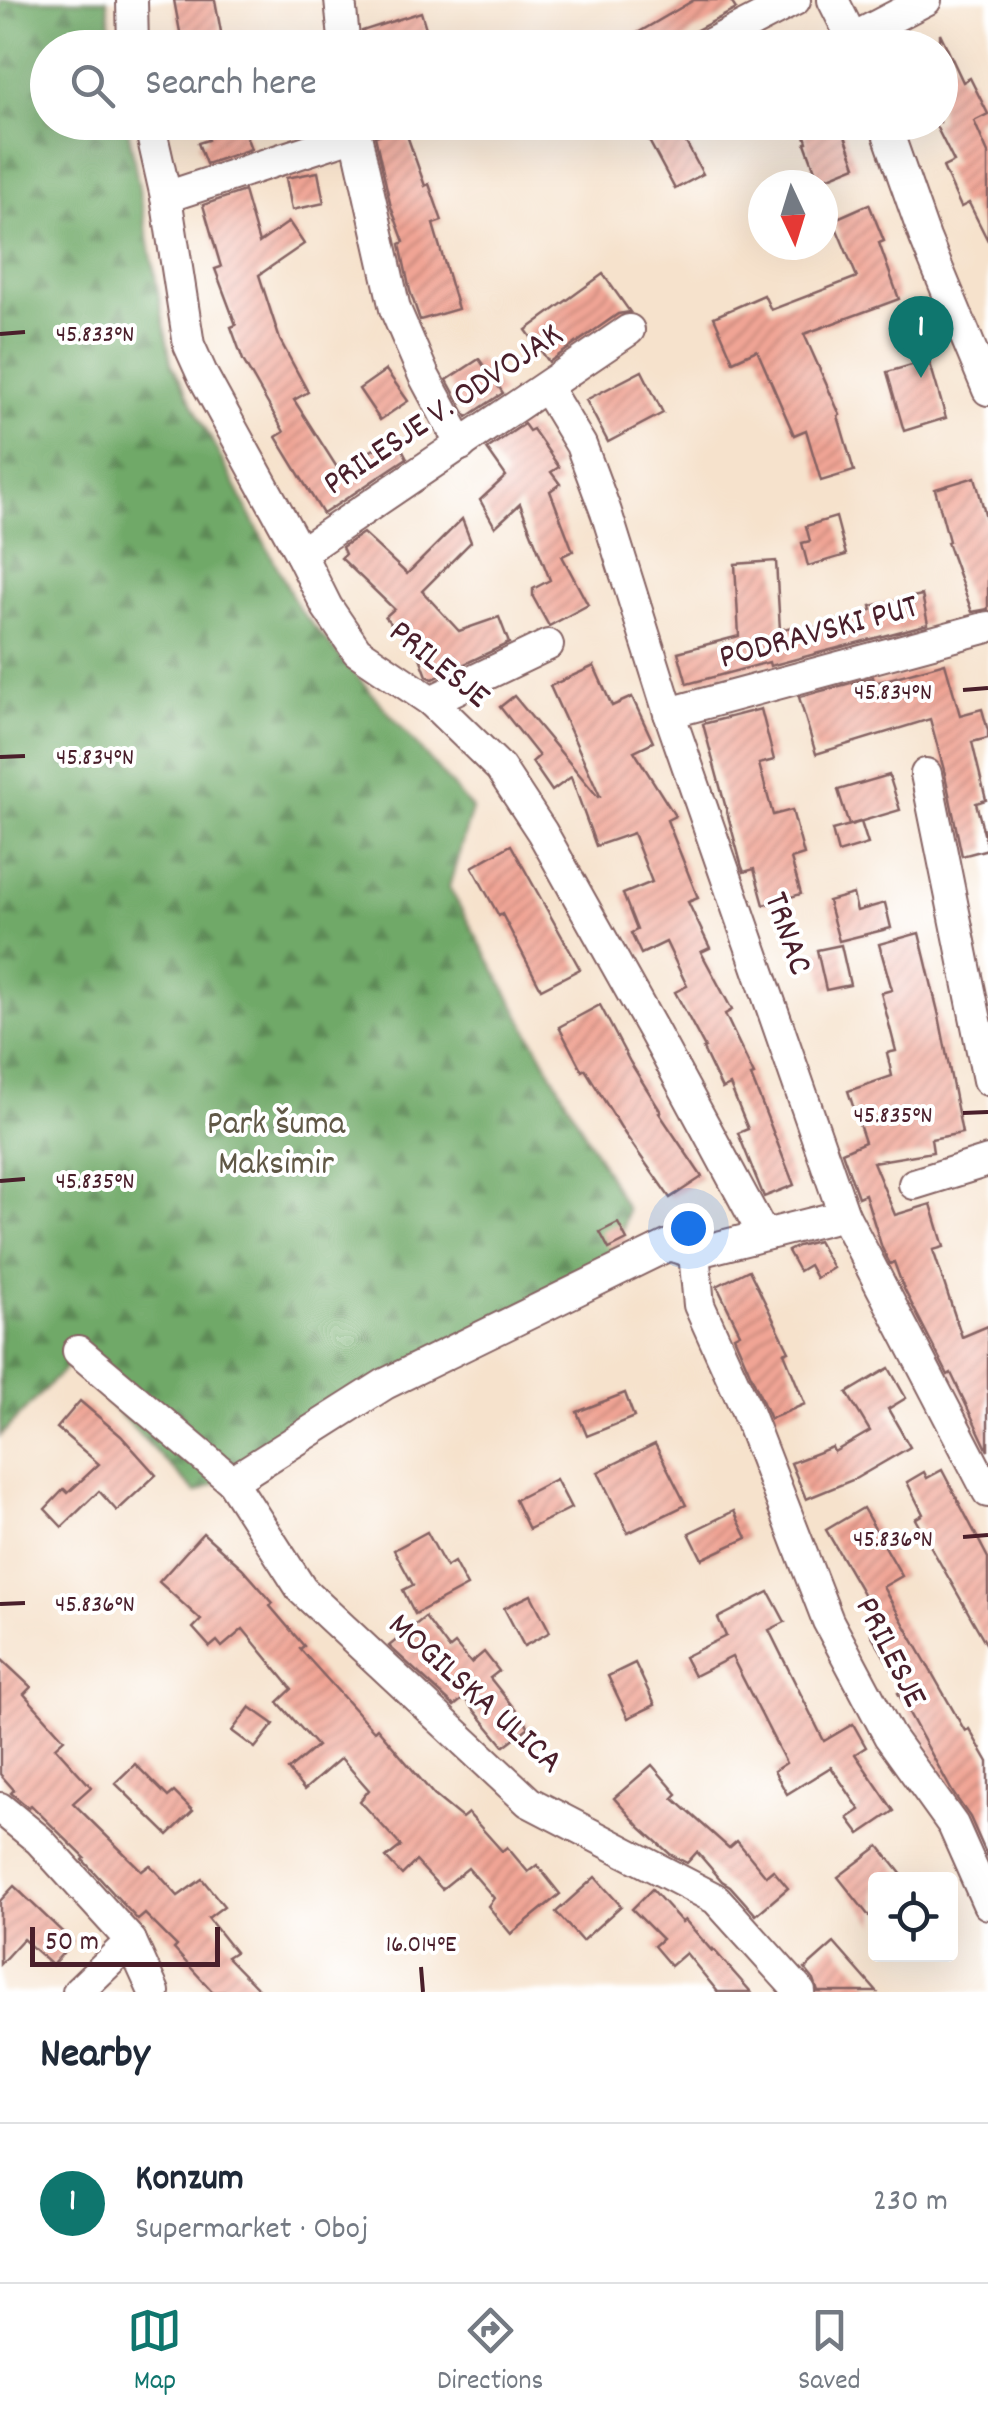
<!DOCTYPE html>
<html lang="en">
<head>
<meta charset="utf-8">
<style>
	body { margin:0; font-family:Dekko,sans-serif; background:#f6f6f7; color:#1f2937 }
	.controls { position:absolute; right:30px; bottom:30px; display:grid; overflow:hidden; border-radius:10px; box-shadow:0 10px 40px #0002 }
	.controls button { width:90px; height:90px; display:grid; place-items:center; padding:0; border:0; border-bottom:2px solid #e0e1e3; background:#fff; color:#1f2937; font:50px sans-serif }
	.compass { position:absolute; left:748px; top:170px; width:90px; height:90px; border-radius:50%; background:#fff; box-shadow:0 10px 40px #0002; rotate:176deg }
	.scale { position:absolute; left:30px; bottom:25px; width:190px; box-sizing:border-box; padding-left:10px; border:5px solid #4a1f2b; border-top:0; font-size:28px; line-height:35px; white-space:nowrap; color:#4a1f2b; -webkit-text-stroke:8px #fff; paint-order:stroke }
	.you { position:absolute; left:688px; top:1228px; width:35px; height:35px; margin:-25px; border:8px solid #fff; border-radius:50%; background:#1a73e8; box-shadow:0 0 0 15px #1a73e833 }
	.badge { display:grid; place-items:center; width:65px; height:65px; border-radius:50%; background:#0f766e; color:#fff; font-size:32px; font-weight:700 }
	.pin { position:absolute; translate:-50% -82px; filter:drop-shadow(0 2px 5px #0008) }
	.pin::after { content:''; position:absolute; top:52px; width:35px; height:30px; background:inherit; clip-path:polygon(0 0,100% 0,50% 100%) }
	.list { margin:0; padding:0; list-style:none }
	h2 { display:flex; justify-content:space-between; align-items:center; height:130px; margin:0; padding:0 40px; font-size:42px }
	h2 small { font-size:32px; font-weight:400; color:#747a83 }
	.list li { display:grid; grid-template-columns:65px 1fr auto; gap:30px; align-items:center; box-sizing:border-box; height:160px; padding:0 40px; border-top:2px solid #e0e1e3 }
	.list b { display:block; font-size:38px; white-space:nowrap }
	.list p { margin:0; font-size:32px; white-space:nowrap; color:#747a83 }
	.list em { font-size:32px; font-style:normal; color:#747a83 }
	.icon { flex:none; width:55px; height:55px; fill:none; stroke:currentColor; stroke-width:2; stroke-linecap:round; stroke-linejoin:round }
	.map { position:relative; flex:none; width:988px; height:1992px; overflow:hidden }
	.search { position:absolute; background:#fff; box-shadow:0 10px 40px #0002; left:30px; right:30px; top:30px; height:110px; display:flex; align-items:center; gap:25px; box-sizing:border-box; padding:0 35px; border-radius:55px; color:#747a83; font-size:38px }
	.sheet { height:290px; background:#fff }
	nav { display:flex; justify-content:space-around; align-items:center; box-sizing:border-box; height:140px; border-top:2px solid #e0e1e3; background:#fff; font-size:28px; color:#747a83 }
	nav a { display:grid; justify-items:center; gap:5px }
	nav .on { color:#0f766e }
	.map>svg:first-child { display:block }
</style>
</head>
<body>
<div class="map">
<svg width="988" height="1992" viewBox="0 0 988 1992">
	<defs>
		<pattern id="forest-firs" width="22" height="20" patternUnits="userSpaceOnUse" patternTransform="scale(2.5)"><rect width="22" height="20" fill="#6fa968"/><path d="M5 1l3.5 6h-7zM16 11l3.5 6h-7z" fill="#5d8956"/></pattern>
		<pattern id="building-hatch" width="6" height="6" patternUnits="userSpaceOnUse" patternTransform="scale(2.5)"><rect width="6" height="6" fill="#f1a595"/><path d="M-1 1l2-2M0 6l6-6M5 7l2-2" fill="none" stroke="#c5867a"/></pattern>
	</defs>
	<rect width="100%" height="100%" fill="#fff"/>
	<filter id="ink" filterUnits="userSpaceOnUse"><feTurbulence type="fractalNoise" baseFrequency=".01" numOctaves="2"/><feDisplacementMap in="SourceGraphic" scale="20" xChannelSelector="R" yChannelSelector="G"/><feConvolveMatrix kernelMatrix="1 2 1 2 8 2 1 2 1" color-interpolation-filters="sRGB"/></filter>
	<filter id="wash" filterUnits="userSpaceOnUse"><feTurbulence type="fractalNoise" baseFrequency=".0048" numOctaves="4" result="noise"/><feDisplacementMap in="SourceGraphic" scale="40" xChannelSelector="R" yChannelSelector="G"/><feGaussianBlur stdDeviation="2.25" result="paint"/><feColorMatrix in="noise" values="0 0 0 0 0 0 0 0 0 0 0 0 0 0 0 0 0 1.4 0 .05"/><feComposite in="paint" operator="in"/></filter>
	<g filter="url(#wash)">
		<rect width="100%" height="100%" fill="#f6e2cc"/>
		<path fill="url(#forest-firs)" stroke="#5c644a" stroke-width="2.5" d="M0,0H107L113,47L48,48V122L127,123L171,362L299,609L472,809L449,887L627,1210L608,1290L196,1493L70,1363L0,1436Z"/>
		<g id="blocks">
			<g fill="url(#building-hatch)">
				<path d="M174,0H215L224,48H183Z"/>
				<path d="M694,0H730L736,9L693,32L686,39L683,48H612Z"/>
				<path d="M421,12L432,48H366L362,31Z"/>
				<path d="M940,33L963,82L970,78L988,114L974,121L988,153V241L969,203L961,207L943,167L954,162L934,122H940Z"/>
				<path d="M203,122H241L251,149L206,164L198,143L208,140Z"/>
				<path d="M634,122H672L684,139L703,174L675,189L648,139Z"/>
				<path d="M801,122H840L856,166L819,181L805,143L807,142Z"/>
				<path d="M404,127L425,186L429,184L442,221L433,224L458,309L420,320L410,291L400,244L404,242L391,207L375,136Z"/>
				<path d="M318,172L324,203L292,210L286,178Z"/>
				<path d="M244,191L259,243L289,222L304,244L259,275L280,340L308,392L294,400L338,469L396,437L407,458L323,514L276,437L284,432L243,360L231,327L236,325L215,269L221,267L203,205Z"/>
				<path d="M869,204L884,241L879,243L899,299L804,334L840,415L838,416L854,471L821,481L806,430L794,435L757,350L733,361L714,317L764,295L771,310L857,277L833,220Z"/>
				<path d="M603,274L630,312L618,314L549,362L526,330Z"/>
				<path d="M479,359L503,393L467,417L447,380Z"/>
				<path d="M929,360L946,418L904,431L887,372Z"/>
				<path d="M386,370L408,401L380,420L359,389Z"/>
				<path d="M642,371L663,413L608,442L586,400Z"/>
				<path d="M524,424L529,431L533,429L559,467L551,472L560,484L550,491L573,551L562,556L588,605L549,626L533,597V589L550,580L520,504L495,527L480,500L506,476L487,449Z"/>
				<path d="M975,477L988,525V609L972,612L947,542L949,541L935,489Z"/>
				<path d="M836,517L846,555L808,566L802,543L810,541L806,526Z"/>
				<path d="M462,519L471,542L422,591L459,631L499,617L509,643L433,679L427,676L418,652L385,617L394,609L341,558L345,554L342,547L363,533L407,574Z"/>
				<path d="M776,561L780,630L795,626L797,633L872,610L871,606L922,595L928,624L770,666L769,662L687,684L678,652L739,636L735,564Z"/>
				<path d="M945,663L960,715L982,709L988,731V738L972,742L986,800L976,803L988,849L962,856L944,770L930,719L816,754L799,697L873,677L875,683Z"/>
				<path d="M594,666L612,706L632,697L653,742L634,751L675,816L667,820L698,898L688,902L710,948L701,952L732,1010L725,1014L754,1075L751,1076L794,1185L764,1197L738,1133L748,1129L730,1085L722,1089L703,1049L705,1048L675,992L687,986L666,942L641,954L631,933L637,930L623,894L652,882L633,833L596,846L571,777L552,791L532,762L539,756L500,707L514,696L598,797L600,796L550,686Z"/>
				<path d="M761,709L774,760L759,764L773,815L792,810L804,855L791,859L801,894L764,905L754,869L744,872L742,867L703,724Z"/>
				<path d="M889,775L900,810L849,825L838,790Z"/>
				<path d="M861,822L868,844L838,853L832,830Z"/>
				<path d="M511,845L580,969L541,989L502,914L499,916L472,867Z"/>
				<path d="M853,894L857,911L885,903L891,928L839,941L828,901Z"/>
				<path d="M919,933L939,1016L962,1133L931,1139L933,1152L873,1162L895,1215L931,1204L944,1247L933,1250L962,1337L988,1326V1451L951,1373L948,1375L903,1287L894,1262L890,1264L882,1248L865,1194L858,1197L842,1152L865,1142L848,1091L892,1076L887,1053L896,1051L881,993L892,990L879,944Z"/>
				<path d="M841,945L850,985L826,990L817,950Z"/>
				<path d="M600,1005L630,1062L661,1112L659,1113L702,1177L670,1198L625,1134L585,1069L582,1071L559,1027Z"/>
				<path d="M618,1223L627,1240L609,1249L600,1232Z"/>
				<path d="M818,1241L833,1268L816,1278L809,1265L799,1271L788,1251L798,1246Z"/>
				<path d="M749,1270L789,1351L784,1353L805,1404L770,1419L734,1336L740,1333L717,1286Z"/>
				<path d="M889,1368L906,1398L888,1409L910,1447L855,1479L806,1499L791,1463L832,1447L834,1452L870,1431L847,1393Z"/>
				<path d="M625,1393L634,1417L587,1436L577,1412Z"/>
				<path d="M80,1401L121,1436L156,1475L117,1511L99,1491L62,1527L45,1509L64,1489L68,1493L99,1464L57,1428Z"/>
				<path d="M655,1444L686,1505L628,1533L598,1472Z"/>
				<path d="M942,1470L988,1558V1647L915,1519L923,1514L907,1482L924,1472L927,1478Z"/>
				<path d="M556,1479L571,1508L529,1529L515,1500Z"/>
				<path d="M863,1508L902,1576L883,1587L965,1731L969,1729L988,1762V1858L970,1817L953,1793L898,1693L904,1690L871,1634L883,1628L826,1530Z"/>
				<path d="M734,1511L747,1538L702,1559L689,1533Z"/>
				<path d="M427,1532L446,1567L454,1562L467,1586L415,1614L403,1590L413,1585L394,1550Z"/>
				<path d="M203,1533L242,1568L273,1603L270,1606L304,1646L300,1649L374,1731L377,1728L434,1795L462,1818L468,1813L502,1851L507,1847L528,1872L537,1865L560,1894L511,1934L488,1906L494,1898L468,1868L442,1889L416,1861L402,1875L386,1858L401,1846L360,1801L369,1790L341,1758L304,1790L288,1770L317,1746L278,1702L292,1689L243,1629L222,1647L217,1641L210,1647L193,1628L201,1620L159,1582Z"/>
				<path d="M769,1592L785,1622L769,1630L824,1741L853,1724L866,1747L855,1754L894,1811L860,1834L848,1818L860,1810L831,1767L787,1794L774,1771L786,1763L732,1657L694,1676L684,1657L726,1636L718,1618Z"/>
				<path d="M531,1595L550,1632L524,1646L504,1608Z"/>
				<path d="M425,1617L449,1649L455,1644L471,1663L484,1652L499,1671L490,1678L529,1727L504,1746L464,1698L454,1706L389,1646Z"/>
				<path d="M0,1658L31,1687L24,1694L64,1739L55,1747L91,1787L73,1803L142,1871L150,1865L178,1896L202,1879L224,1906L208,1918L235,1952L227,1957L261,1992H213L174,1949L177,1946L145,1914L138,1920L83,1860L85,1858L31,1805L28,1807L11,1793L14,1790L0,1774Z"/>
				<path d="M635,1663L655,1705L628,1718L608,1676Z"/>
				<path d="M250,1707L274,1724L255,1748L232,1731Z"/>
				<path d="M135,1764L168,1797L174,1792L193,1811L168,1835L115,1783Z"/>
				<path d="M652,1765L677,1794L673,1798L729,1848L737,1841L766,1876L773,1870L788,1888L756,1915L730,1886L722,1881L697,1852L687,1863L670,1854L641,1828L614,1798Z"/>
				<path d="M879,1846L906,1880H876V1925L838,1877Z"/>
				<path d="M595,1877L621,1906L582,1941L556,1912Z"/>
				<path d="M14,1886L73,1942L52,1965L23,1939L0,1964V1901Z"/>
				<path d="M652,1889L682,1922L685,1920L712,1951L713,1949L751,1992H718L686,1953L671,1966L654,1946L662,1939L632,1909Z"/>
				<path d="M834,1943L877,1992H818L814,1980L805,1969Z"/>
			</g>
		</g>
	</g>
	<g filter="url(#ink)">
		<use href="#blocks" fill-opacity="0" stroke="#866363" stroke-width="2.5"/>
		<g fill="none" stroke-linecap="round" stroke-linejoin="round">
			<g stroke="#866363" stroke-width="34">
				<g id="minor">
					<path d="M132,0L133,48"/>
					<path d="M340,0L345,48"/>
					<path d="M833,0L857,48"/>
					<path d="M853,38L926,0"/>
					<path d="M702,48L795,0"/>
					<path d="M149,122L166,197L189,345L203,376L300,553L327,607L357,651L431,701L500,768L542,832L654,1032L763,1234"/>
					<path d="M353,122L395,309L424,376L461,445"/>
					<path d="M884,122L925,238L988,390"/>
					<path d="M166,197L355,135"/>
					<path d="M546,387L581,445L606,512L669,713L844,1215L988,1492"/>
					<path d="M300,553L629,330"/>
					<path d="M431,701L548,645"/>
					<path d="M669,713L988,627"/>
					<path d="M926,774L988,1080"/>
					<path d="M914,1184L988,1161"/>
					<path d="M694,1253L699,1305L746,1409L828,1621L889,1736L953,1825L988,1904"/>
					<path d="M694,1253L844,1215"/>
					<path d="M78,1351L232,1481L302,1590L529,1802L716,1899L800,1992"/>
					<path d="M232,1481L385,1384L669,1245L694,1253"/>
					<path d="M0,1808L39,1840L131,1941L154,1992"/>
					<path d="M78,1992L131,1941"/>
				</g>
			</g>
			<use href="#minor" stroke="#fff" stroke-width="30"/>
		</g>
	</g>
	<path fill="none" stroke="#4a1f2b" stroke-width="4" d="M0,334L25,332M963,690L988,688M0,757L25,756M963,1113L988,1112M0,1181L25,1179M963,1537L988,1535M0,1604L25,1603M421,1967L423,1992"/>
	<g text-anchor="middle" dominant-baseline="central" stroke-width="8" stroke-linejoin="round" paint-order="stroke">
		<g font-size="35" fill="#4a1f2b" stroke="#fff">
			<text transform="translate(444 411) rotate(-34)">PRILESJE V. ODVOJAK</text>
			<text transform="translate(819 634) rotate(-15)">PODRAVSKI PUT</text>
			<text transform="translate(438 666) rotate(39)">PRILESJE</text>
			<text transform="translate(786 934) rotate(71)">TRNAC</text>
			<text transform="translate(889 1653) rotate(63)">PRILESJE</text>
			<text transform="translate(474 1695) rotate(42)">MOGILSKA ULICA</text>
		</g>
		<g font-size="35" fill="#605846" stroke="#fff">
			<text x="276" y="1126">Park šuma<tspan x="276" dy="40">Maksimir</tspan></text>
		</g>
	</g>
	<g font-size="25" text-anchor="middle" fill="#4a1f2b" stroke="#fff" stroke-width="8" stroke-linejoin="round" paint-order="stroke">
		<text x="95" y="341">45.833°N</text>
		<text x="893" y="699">45.834°N</text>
		<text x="95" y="764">45.834°N</text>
		<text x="893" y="1122">45.835°N</text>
		<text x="95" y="1188">45.835°N</text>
		<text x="893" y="1546">45.836°N</text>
		<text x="95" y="1611">45.836°N</text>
		<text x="421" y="1951">16.014°E</text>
	</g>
</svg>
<div class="controls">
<button><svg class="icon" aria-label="locate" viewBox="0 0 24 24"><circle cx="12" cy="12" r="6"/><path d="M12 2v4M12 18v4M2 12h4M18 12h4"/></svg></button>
</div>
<svg class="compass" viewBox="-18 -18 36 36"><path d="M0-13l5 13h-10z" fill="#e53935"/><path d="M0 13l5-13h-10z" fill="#747a83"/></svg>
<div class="scale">50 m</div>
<div class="you"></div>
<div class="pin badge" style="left:921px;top:378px">1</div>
<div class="search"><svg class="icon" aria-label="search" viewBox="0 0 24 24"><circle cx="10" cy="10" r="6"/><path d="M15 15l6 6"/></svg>Search here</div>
</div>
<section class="sheet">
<h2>Nearby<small></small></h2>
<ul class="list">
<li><span class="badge">1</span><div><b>Konzum</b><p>Supermarket · Oboj</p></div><em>230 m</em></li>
</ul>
</section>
<nav>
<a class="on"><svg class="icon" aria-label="map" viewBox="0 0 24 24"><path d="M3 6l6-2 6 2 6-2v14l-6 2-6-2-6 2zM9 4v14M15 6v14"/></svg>Map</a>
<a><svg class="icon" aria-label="directions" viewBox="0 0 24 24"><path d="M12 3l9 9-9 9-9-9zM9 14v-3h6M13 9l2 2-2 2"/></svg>Directions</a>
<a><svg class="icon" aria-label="saved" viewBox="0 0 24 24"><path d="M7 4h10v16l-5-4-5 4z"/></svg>Saved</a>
</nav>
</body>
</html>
